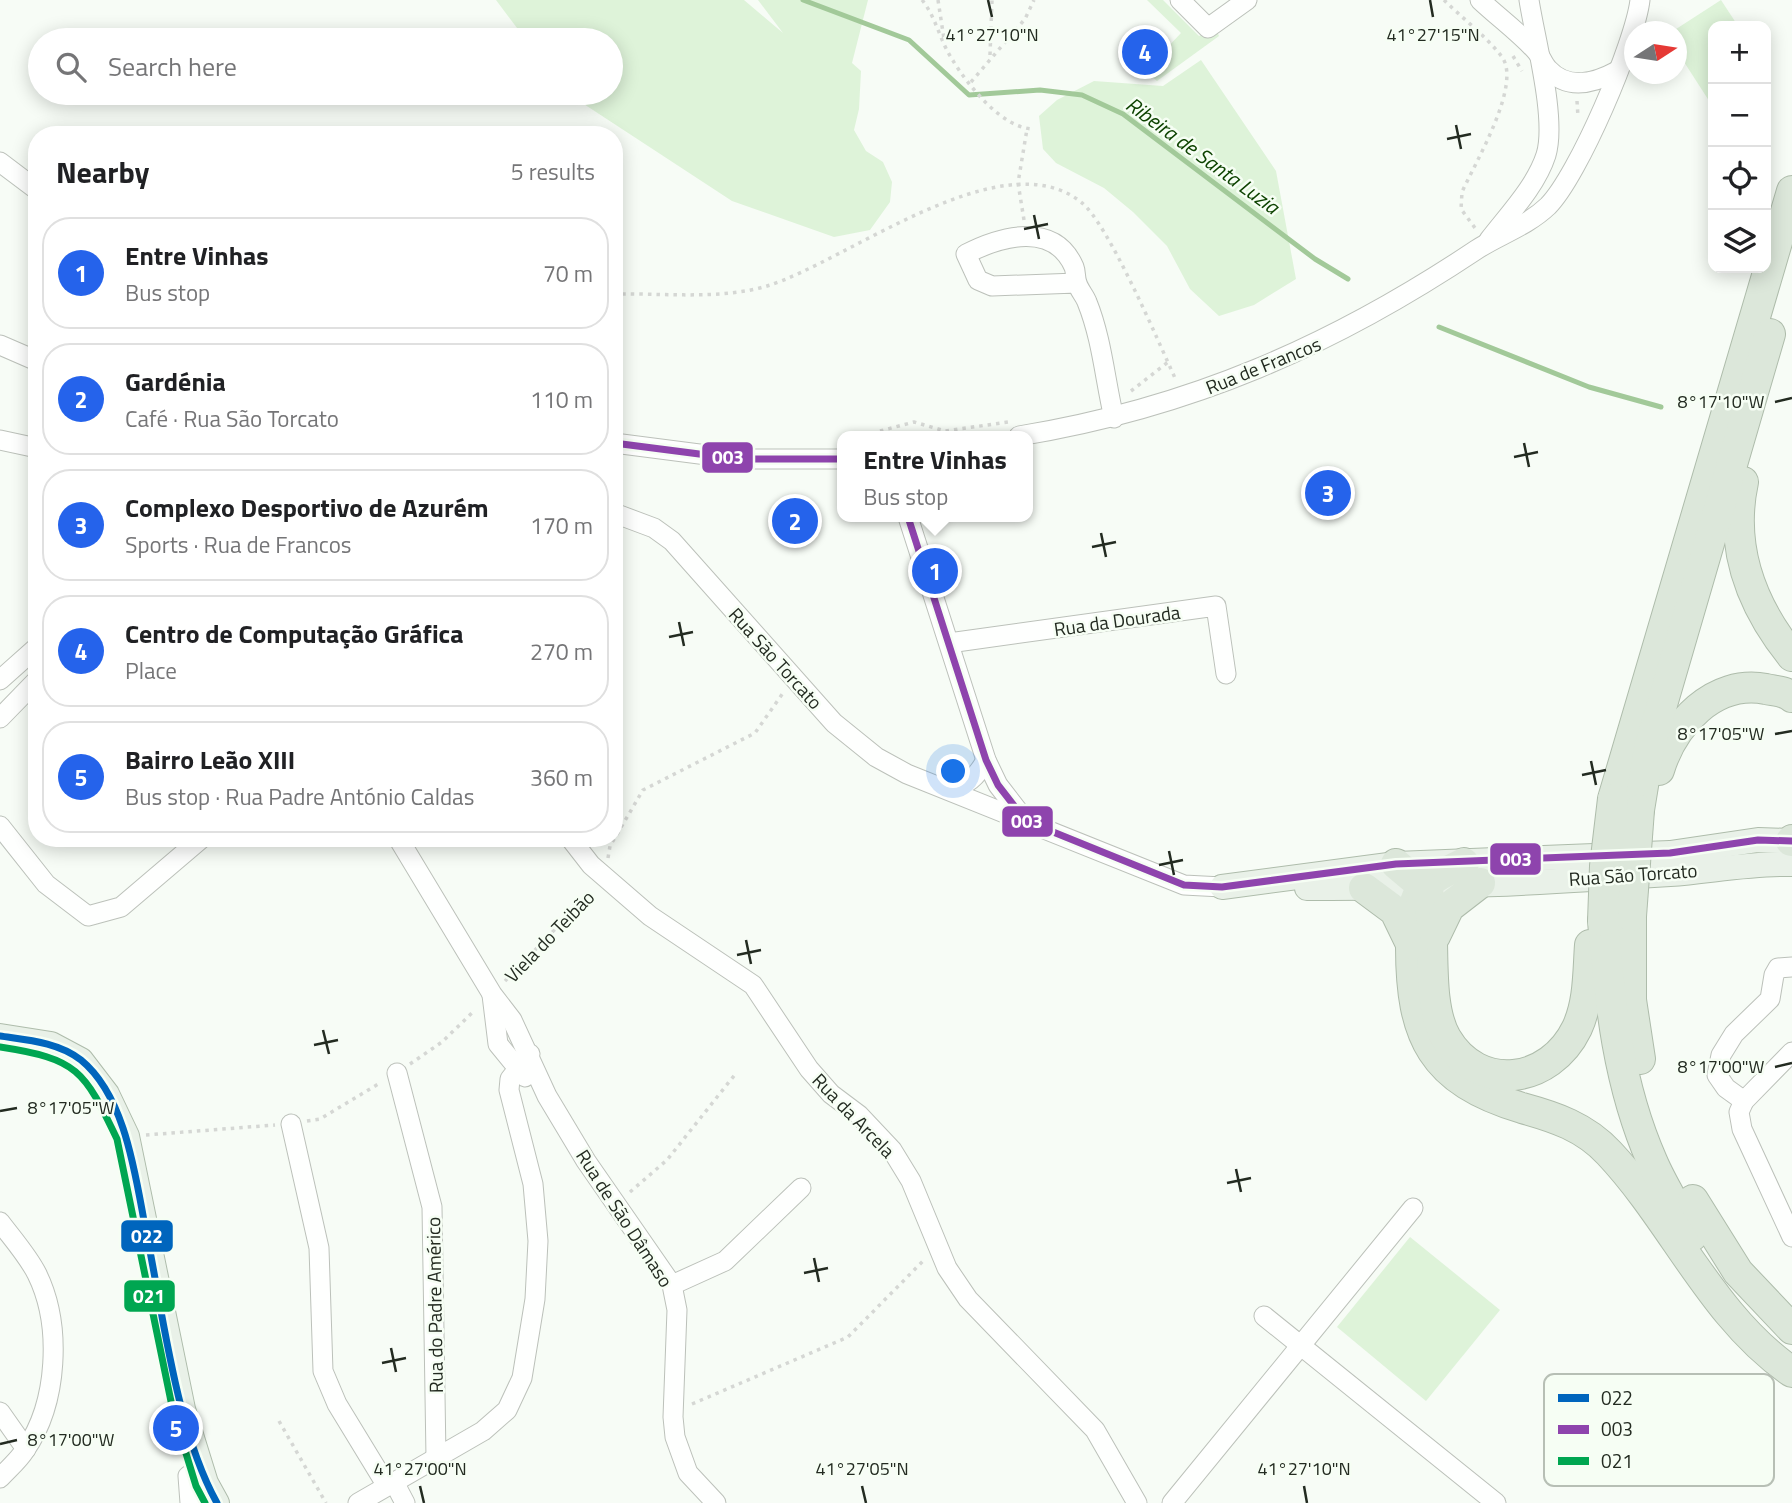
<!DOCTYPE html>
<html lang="en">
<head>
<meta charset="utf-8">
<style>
	body { margin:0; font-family:"Titillium Web",sans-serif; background:#f2f2f2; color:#202124 }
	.controls { position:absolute; right:21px; top:21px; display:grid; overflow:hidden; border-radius:14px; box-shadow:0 4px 18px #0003 }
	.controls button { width:63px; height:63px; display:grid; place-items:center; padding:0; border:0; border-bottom:2px solid #e0e0e0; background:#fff; color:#202124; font:35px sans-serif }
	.compass { position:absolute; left:1624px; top:21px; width:63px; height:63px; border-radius:50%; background:#fff; box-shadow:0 4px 18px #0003; rotate:78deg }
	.you { position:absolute; left:954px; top:772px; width:24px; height:24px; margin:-18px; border:5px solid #fff; border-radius:50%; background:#1a73e8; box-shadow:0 0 0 10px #1a73e833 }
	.badge { display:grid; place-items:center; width:46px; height:46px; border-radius:50%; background:#2563eb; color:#fff; font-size:23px; font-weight:700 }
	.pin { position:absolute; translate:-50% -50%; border:4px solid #fff; box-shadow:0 2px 7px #0006 }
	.popup { position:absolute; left:837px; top:431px; width:196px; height:91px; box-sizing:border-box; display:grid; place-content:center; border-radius:14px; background:#fff; filter:drop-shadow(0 2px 5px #0005); font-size:23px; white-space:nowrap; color:#757577 }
	.popup b { font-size:26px; color:#202124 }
	.popup::after { content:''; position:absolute; left:50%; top:100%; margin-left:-14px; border:14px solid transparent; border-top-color:#fff }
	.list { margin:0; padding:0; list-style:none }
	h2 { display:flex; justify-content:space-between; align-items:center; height:91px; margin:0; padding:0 28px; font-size:30px }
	h2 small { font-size:23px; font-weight:400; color:#757577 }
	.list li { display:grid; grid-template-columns:46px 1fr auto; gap:21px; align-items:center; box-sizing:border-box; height:112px; margin:0 14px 14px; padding:0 14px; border:2px solid #e0e0e0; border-radius:28px }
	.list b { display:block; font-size:26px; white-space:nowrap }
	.list p { margin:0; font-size:23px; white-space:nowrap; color:#757577 }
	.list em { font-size:23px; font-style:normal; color:#757577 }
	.icon { flex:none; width:38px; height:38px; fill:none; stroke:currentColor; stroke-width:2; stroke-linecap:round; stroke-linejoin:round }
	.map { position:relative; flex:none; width:1792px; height:1503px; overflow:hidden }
	.search { position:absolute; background:#fff; box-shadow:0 4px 18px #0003; left:28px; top:28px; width:595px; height:77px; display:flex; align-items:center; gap:18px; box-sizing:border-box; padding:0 24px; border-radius:38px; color:#757577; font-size:26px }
	.panel { position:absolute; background:#fff; box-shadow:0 4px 18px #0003; left:28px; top:126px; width:595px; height:721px; border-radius:28px }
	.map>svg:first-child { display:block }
</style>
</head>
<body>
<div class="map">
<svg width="1792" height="1503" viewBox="0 0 1792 1503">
	<rect width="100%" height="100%" fill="#f7fcf6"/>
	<g fill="#def3d9">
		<path d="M496,0H744L783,33L758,0H868L852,63L861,71L859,109L854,130L866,151L883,162L892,182L890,202L870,230L834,237L732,201L567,93H611V40H526Z"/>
		<path d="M1147,0H1163L1199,36L1216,29L1219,36L1157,81L1145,71L1181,33Z"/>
		<path d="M1721,0L1738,26H1713V107L1677,51L1676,32L1673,31Z"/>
		<path d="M1201,60L1276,171L1296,279L1254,305L1219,316L1190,289L1167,246L1133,212L1104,188L1056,163L1043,149L1039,116L1057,100L1094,81L1163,86Z"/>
		<path d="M1410,1237L1500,1310L1426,1401L1337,1327Z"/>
	</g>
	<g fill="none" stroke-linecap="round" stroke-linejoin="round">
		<g stroke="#a2c999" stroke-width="5">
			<path d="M803,0L909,40L969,95L1040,90L1082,95L1123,114L1315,259L1348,279"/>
			<path d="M1439,327L1589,387L1661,407"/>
		</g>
		<g stroke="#bcc1ba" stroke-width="21">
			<g id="minor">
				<path d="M1180,0L1208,28L1247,0"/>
				<path d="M1480,0C1498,17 1520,33 1536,51C1541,56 1543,64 1548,69C1568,91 1595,83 1617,71"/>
				<path d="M0,162L37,190"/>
				<path d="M1489,240C1509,214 1536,186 1546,155C1557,119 1535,39 1529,0"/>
				<path d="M1077,283L992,286L978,280L966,254C1001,236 1054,221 1074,267C1076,272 1075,278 1077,283C1079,290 1085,296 1087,302C1102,339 1105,380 1114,418"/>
				<path d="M0,345L37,361"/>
				<path d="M1019,436C1190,408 1332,346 1476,250C1499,235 1527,226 1548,206C1578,176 1635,43 1640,0"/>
				<path d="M0,440L37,448"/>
				<path d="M614,443L738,459H842"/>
				<path d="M614,513L654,528L672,541L834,723L876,757L907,774L1184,885L1222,887"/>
				<path d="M908,517L986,760L998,785L1025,820"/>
				<path d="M949,643L1216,606L1226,674"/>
				<path d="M0,680L37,647"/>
				<path d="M0,718L37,680"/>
				<path d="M949,790C967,785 977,777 986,760"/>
				<path d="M0,826L46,884L88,916L121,907L202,838"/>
				<path d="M398,838L492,994L512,1020L547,1096L586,1161L672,1285L677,1310L673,1417L675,1437L688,1473L716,1503"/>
				<path d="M570,838L591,865L650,916L753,985L809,1069L831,1094L859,1115L892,1150L911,1181L947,1268L968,1299L1095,1430L1137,1503"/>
				<path d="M492,995L498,1044L525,1077"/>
				<path d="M1792,1052L1744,1101L1739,1112L1742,1129L1792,1237"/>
				<path d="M397,1073L432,1207L436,1457"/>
				<path d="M1744,1101L1726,1088L1717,1075L1721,1055L1734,1034L1770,999L1774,975L1778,968L1792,967"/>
				<path d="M291,1124L319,1248L323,1371L337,1404L387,1486"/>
				<path d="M0,1222C12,1238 28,1256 37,1274C62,1325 58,1403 25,1450C19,1460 8,1469 0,1478"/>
				<path d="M672,1285L725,1261L801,1188"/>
				<path d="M1264,1316L1496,1503"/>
				<path d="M0,1412L26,1449"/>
				<path d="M394,1482L405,1503"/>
				<path d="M190,1503L188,1476L201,1466"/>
				<path d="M358,1503L483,1431L507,1410L522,1378L535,1299L538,1241L533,1184L509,1090L510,1079L530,1054"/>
				<path d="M1172,1503L1413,1208"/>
			</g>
		</g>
		<g stroke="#aebcab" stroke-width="26">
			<g id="major">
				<path d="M1222,887L1396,864L1670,853L1758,840L1792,841"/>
				<path d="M1307,888C1428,889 1550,882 1670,874C1711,871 1750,863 1792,864"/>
				<path d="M0,1036L51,1044L81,1060L107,1094L127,1136L183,1409L206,1483L217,1503"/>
			</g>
		</g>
		<g stroke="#aebcab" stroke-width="32">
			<g id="highway">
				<path d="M1743,482C1729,547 1751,605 1792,656"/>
				<path d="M1659,770C1673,724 1714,679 1766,689C1775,691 1785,691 1792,697"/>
				<path d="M1613,799L1792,191"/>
				<path d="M1639,810L1649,749L1770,334"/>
				<path d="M1791,841L1792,840"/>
				<path d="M1464,863C1415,886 1411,892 1411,947C1411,1037 1432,1081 1522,1108C1555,1117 1585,1127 1609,1153C1674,1222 1712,1317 1792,1372"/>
				<path d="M1396,864L1428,891C1437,935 1425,1001 1446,1038C1479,1094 1550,1084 1577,1028C1589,1002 1588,973 1590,945"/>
				<path d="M1364,888L1395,911L1411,944"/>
				<path d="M1631,916V1000L1640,1059"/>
				<path d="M1603,921C1610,1003 1618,1084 1652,1161C1663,1187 1679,1211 1692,1236"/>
				<path d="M1435,936L1449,907L1480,883"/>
				<path d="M1693,1200L1738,1272L1792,1329"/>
			</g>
		</g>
		<g stroke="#d5d7d4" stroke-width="3.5" stroke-dasharray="3.5 5" stroke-linecap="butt">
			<path d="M922,0C936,17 940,41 952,59C967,84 1002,129 1034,129"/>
			<path d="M938,0L944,39"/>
			<path d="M1444,0C1462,18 1486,36 1502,57C1522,85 1475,163 1462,192L1461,209L1475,228"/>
			<path d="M990,55L992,0"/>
			<path d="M1513,56L1522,71"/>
			<path d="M971,82L1025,19L1034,0"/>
			<path d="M1577,101L1578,117"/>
			<path d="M1024,220L1018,183L1027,129"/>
			<path d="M614,294C663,293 720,300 767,286C848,261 1001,139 1081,202C1108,223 1158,341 1175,378"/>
			<path d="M1131,391L1168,362"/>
			<path d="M880,431L914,422L945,431L1008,422"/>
			<path d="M608,858L610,846L643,790L755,733L783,693"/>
			<path d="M505,981L592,891"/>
			<path d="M410,1064L442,1042L474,1011"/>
			<path d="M307,1121L320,1119L380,1083"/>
			<path d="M146,1135L275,1125"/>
			<path d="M630,1192L667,1160L737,1072"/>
			<path d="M692,1404L848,1337L925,1259"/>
			<path d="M279,1421L326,1503"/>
		</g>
		<use href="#minor" stroke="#fefffe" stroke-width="19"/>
		<use href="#major" stroke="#e9f1e8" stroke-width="24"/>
		<use href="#highway" stroke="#dce7da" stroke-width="30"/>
		<g stroke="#aebcab" stroke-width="32" stroke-linecap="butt">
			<g id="highway-bridge">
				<path d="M1631,916L1639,810"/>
				<path d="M1603,921L1605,866L1613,799"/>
			</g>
		</g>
		<use href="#highway-bridge" stroke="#dce7da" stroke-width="30"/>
		<g stroke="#f6fef4" stroke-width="12">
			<path id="bus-1" d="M0,1036C27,1040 58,1042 81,1060C125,1096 135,1173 145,1226C163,1311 175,1427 217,1503"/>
		</g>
		<g stroke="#f6fef4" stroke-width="12">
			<g id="bus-2">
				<path d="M614,443L738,459H842"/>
				<path d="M908,517L986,760L998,785L1026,821L1184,885L1222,887L1396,864L1670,853L1758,840L1792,841"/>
			</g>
		</g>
		<g stroke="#f6fef4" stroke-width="12">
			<path id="bus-3" d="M0,1047C78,1059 84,1070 117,1139L173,1411L196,1486L205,1503"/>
		</g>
		<use href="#bus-1" stroke="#0065bd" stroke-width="7"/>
		<use href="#bus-2" stroke="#8e44ad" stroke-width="7"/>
		<use href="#bus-3" stroke="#00a651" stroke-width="7"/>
	</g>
	<path fill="none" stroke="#232b21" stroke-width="2.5" d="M988,0L992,17M1430,0L1433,17M1456,125L1461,149M1447,139L1471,134M1034,215L1039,239M1024,229L1048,224M1775,402L1792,398M1524,443L1529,467M1514,457L1538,452M1101,533L1106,557M1092,547L1116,542M679,622L684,646M669,637L693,632M1775,734L1792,731M1591,761L1596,785M1582,775L1606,770M1169,851L1174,875M1159,865L1183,860M746,940L751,964M737,955L761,950M323,1030L329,1054M314,1045L338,1040M1775,1067L1792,1063M0,1111L17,1108M1236,1169L1241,1192M1227,1183L1251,1178M814,1258L819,1282M804,1273L828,1268M391,1348L396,1372M382,1363L406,1358M0,1444L17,1440M420,1486L424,1503M862,1486L866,1503M1304,1486L1307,1503"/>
	<g text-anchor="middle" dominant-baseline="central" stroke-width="5" stroke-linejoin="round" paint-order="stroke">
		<g font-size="19" fill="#232b21" stroke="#f6fef4">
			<text transform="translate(1263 365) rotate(-22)">Rua de Francos</text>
			<text transform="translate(1117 620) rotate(-8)">Rua da Dourada</text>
			<text transform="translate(776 658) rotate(48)">Rua São Torcato</text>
			<text transform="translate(1633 874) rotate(-4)">Rua São Torcato</text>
			<text transform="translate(549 936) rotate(-46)">Viela do Teibão</text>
			<text transform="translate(854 1115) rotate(46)">Rua da Arcela</text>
			<text transform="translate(625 1218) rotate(57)">Rua de São Dâmaso</text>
			<text transform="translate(434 1305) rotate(-91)">Rua do Padre Américo</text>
		</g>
		<g font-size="21" font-style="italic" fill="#0d4300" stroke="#f6fef4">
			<text transform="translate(1203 155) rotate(36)">Ribeira de Santa Luzia</text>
		</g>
	</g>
	<rect x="1544" y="1374" width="230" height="112" rx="10" fill="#f6fef4" stroke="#b7bfb5" stroke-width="2"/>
	<rect x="1558" y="1394" width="31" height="8" fill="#0065bd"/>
	<rect x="1558" y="1425" width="31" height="9" fill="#8e44ad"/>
	<rect x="1558" y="1457" width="31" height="8" fill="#00a651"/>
	<g font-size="19" fill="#232b21">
		<text x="1601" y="1405">022</text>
		<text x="1601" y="1436">003</text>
		<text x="1601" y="1468">021</text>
	</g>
	<g font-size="18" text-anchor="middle" fill="#232b21" stroke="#f6fef4" stroke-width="5" stroke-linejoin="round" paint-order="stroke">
		<text x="992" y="41">41°27'10"N</text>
		<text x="1433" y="41">41°27'15"N</text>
		<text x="1721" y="408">8°17'10"W</text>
		<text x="1721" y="740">8°17'05"W</text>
		<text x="1721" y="1073">8°17'00"W</text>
		<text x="71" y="1114">8°17'05"W</text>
		<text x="71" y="1446">8°17'00"W</text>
		<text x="420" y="1475">41°27'00"N</text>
		<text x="862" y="1475">41°27'05"N</text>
		<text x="1304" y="1475">41°27'10"N</text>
	</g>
	<g stroke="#f6fef4" stroke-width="2.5">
		<rect x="701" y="441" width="53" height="33" rx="7" fill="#8e44ad"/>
		<rect x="1001" y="805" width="53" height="33" rx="7" fill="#8e44ad"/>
		<rect x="1489" y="842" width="53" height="34" rx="7" fill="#8e44ad"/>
		<rect x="120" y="1219" width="54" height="34" rx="7" fill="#0065bd"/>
		<rect x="123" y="1279" width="53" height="34" rx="7" fill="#00a651"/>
	</g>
	<g font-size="19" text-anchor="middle" font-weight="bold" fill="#fff">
		<text x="728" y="464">003</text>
		<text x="1027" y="828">003</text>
		<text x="1516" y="866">003</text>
		<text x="147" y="1243">022</text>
		<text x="149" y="1303">021</text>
	</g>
</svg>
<div class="controls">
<button>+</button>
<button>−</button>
<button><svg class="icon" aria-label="locate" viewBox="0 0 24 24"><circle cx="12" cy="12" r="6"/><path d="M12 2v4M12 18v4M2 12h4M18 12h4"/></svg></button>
<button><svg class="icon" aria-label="layers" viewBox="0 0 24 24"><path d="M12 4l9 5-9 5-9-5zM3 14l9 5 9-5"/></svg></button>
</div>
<svg class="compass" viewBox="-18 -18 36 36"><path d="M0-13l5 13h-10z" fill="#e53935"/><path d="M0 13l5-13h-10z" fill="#757577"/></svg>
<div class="you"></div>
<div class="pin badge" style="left:935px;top:571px">1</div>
<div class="popup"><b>Entre Vinhas</b>Bus stop</div>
<div class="pin badge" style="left:795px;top:521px">2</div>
<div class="pin badge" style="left:1328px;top:493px">3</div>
<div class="pin badge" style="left:1145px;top:52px">4</div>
<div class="pin badge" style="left:176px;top:1428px">5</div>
<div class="search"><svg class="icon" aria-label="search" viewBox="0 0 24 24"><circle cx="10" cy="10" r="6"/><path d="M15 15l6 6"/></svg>Search here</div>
<section class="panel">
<h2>Nearby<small>5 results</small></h2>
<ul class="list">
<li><span class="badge">1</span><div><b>Entre Vinhas</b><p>Bus stop</p></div><em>70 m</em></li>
<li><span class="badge">2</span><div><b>Gardénia</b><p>Café · Rua São Torcato</p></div><em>110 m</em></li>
<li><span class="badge">3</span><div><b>Complexo Desportivo de Azurém</b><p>Sports · Rua de Francos</p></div><em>170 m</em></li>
<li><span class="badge">4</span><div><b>Centro de Computação Gráfica</b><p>Place</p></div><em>270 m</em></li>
<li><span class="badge">5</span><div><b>Bairro Leão XIII</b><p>Bus stop · Rua Padre António Caldas</p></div><em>360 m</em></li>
</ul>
</section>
</div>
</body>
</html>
